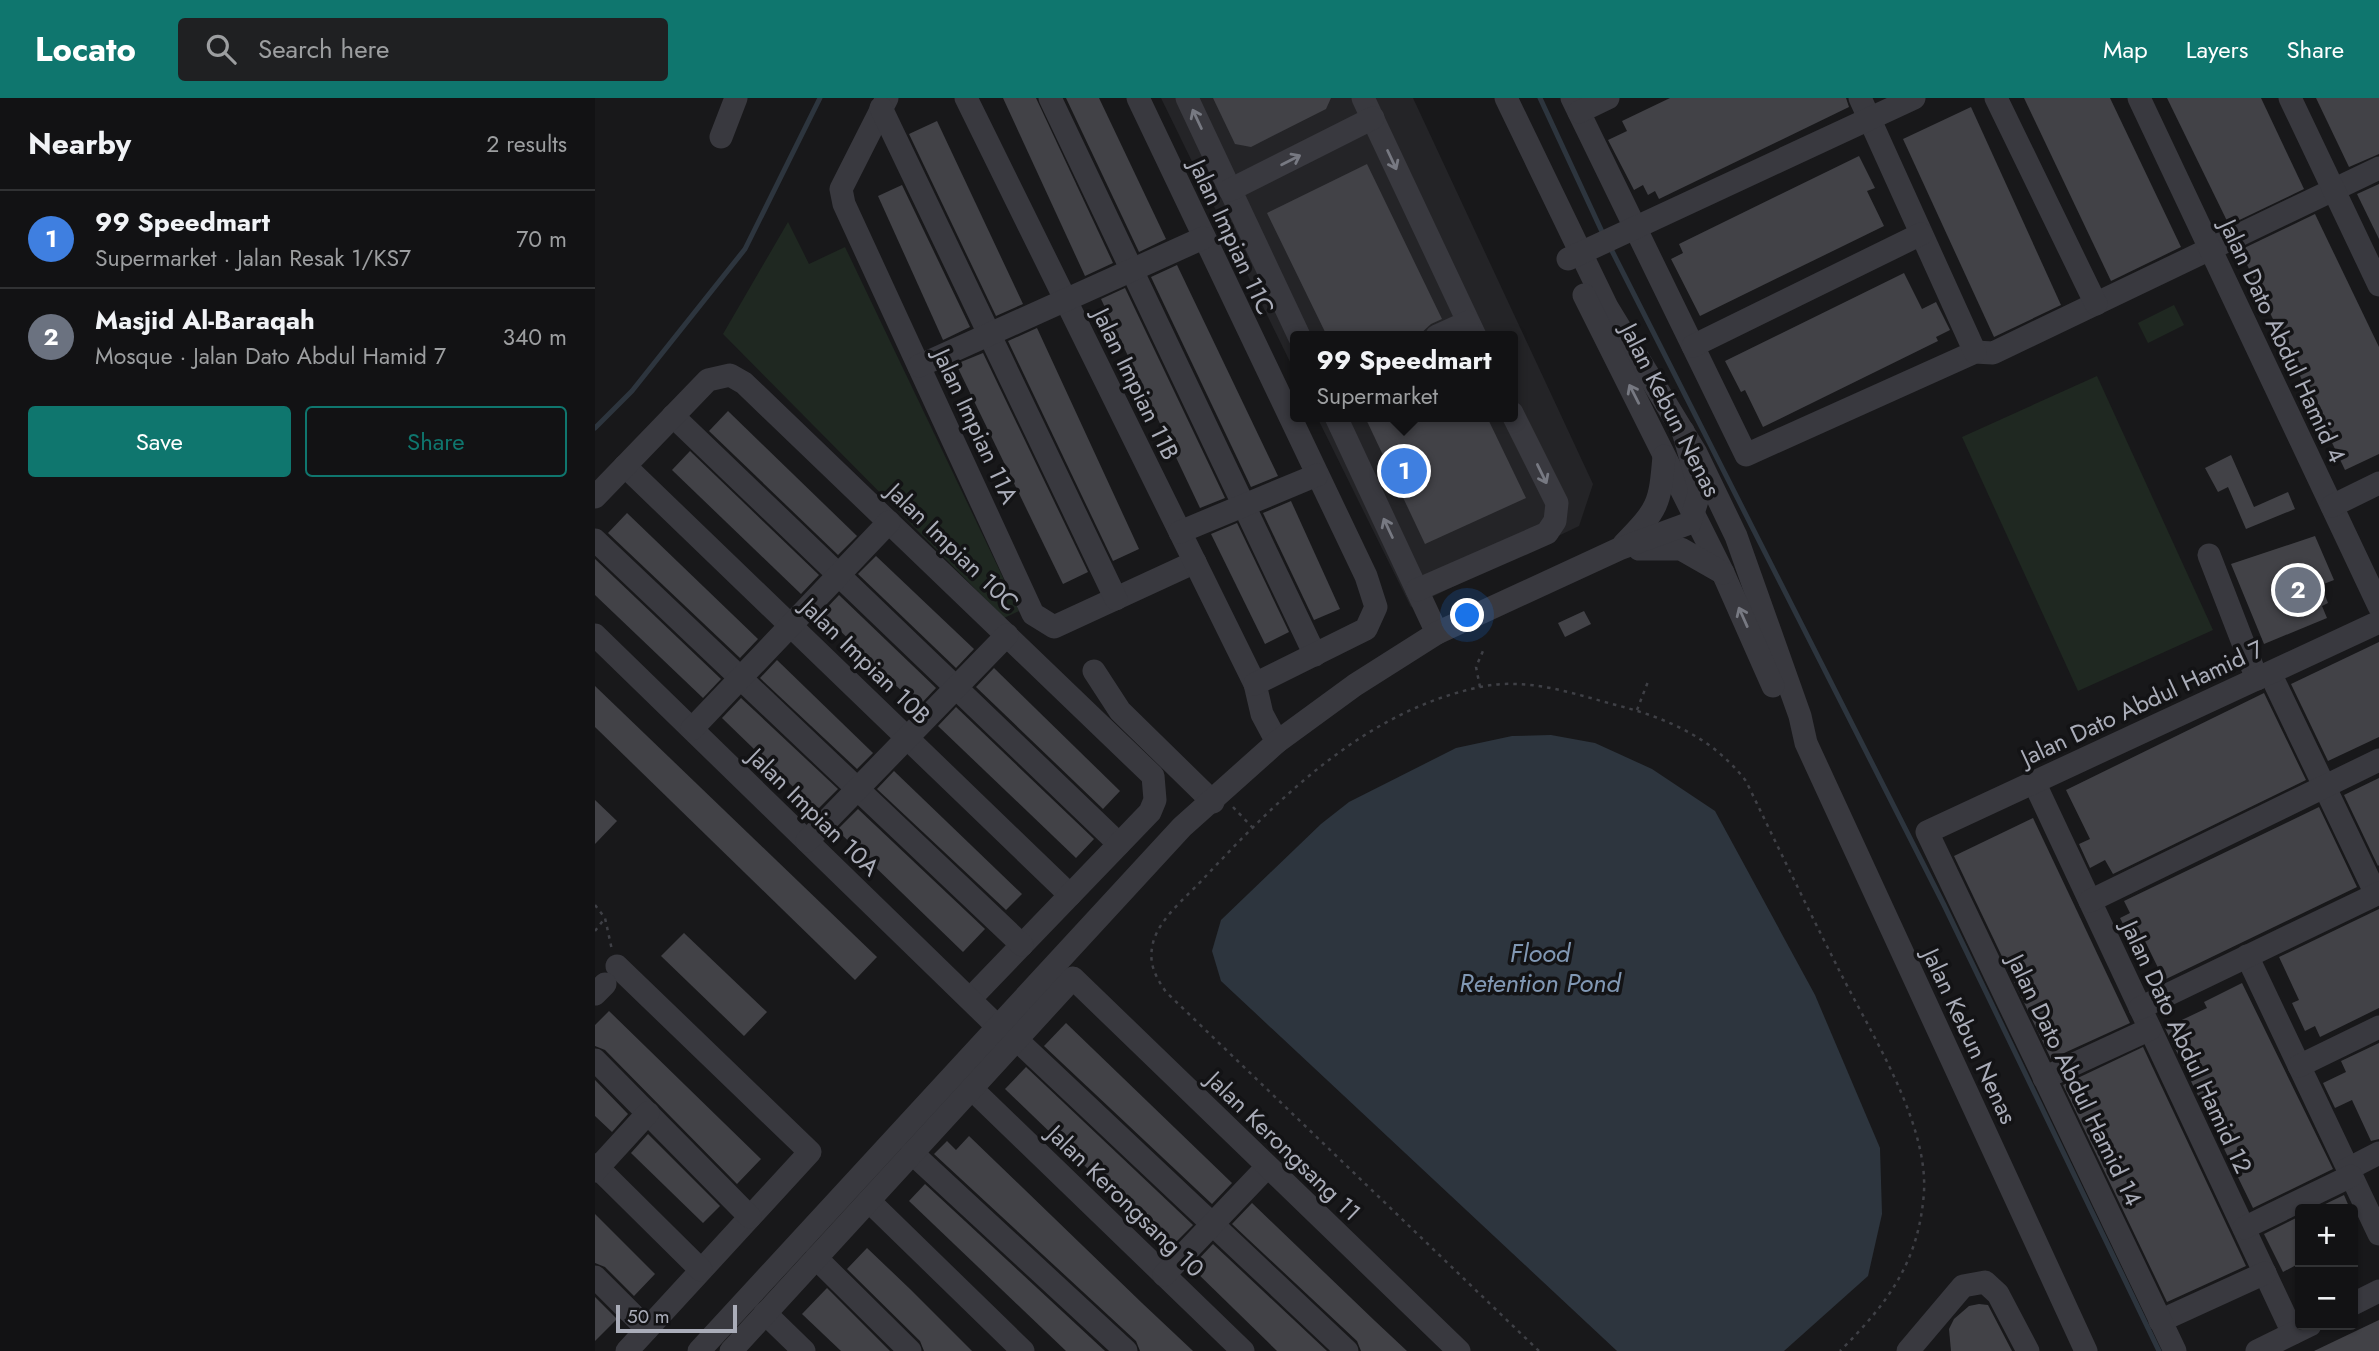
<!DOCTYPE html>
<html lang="en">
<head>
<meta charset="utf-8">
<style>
	body { margin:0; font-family:Jost,sans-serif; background:#1f2022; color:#f1f3f6 }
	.controls { position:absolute; right:21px; bottom:21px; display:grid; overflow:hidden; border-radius:7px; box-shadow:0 2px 5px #0004 }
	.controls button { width:63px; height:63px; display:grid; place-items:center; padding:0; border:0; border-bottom:2px solid #313234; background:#121214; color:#f1f3f6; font:35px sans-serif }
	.scale { position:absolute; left:21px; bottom:18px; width:121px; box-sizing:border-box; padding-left:7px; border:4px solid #aaadb9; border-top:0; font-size:19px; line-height:24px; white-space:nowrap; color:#aaadb9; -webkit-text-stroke:5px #131315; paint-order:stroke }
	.you { position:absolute; left:873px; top:518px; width:24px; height:24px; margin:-18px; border:5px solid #fff; border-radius:50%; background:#1a73e8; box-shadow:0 0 0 10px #1a73e833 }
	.badge { display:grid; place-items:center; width:46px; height:46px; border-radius:50%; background:#0f766e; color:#fff; font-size:23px; font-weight:700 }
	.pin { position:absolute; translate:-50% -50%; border:4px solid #fff; box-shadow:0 2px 7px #0006 }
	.popup { position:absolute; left:695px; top:233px; width:228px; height:91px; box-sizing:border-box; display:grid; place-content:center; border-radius:7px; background:#121214; filter:drop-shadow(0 2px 5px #0005); font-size:23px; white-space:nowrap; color:#9c9ea0 }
	.popup b { font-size:26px; color:#f1f3f6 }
	.popup::after { content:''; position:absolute; left:50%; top:100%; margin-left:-14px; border:14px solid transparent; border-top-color:#121214 }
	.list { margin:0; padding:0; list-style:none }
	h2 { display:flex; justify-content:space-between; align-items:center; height:91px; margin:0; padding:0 28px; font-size:30px }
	h2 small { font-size:23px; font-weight:400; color:#9c9ea0 }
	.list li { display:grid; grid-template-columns:46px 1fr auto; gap:21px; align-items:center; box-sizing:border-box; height:98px; padding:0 28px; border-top:2px solid #313234 }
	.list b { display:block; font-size:26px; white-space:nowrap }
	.list p { margin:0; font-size:23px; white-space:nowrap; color:#9c9ea0 }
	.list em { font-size:23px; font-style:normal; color:#9c9ea0 }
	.actions { display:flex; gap:14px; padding:21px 28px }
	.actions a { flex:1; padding:16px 0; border:2px solid #0f766e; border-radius:7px; text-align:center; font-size:24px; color:#0f766e }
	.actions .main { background:#0f766e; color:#fff }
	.icon { flex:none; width:38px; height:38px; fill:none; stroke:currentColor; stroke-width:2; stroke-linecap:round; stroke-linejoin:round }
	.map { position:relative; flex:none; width:1784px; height:1253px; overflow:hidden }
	header { display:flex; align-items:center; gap:42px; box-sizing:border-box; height:98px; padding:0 35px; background:#0f766e; color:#fff }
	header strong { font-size:33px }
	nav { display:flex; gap:38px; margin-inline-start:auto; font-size:24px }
	.search { width:490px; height:63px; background:#1f2022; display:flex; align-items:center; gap:18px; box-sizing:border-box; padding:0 24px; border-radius:7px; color:#9c9ea0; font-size:26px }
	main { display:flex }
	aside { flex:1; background:#121214 }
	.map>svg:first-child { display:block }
</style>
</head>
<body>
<header>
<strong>Locato</strong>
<div class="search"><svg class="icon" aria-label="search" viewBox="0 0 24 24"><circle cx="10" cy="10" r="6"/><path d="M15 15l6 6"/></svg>Search here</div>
<nav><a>Map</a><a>Layers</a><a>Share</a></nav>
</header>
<main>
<aside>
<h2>Nearby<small>2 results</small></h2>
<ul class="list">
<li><span class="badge" style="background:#3f7fe0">1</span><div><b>99 Speedmart</b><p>Supermarket · Jalan Resak 1/KS7</p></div><em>70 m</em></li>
<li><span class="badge" style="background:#6b7280">2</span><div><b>Masjid Al-Baraqah</b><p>Mosque · Jalan Dato Abdul Hamid 7</p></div><em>340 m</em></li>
</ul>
<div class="actions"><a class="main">Save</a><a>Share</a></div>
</aside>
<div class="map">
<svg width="1784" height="1253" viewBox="0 0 1784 1253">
	<rect width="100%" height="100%" fill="#18181a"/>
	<path fill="#242427" d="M566,0H818L998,386L984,428L816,509L722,319H917V238H700V274Z"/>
	<g fill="#1f2821">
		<path d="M193,124L214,166L250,149L424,513L409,520L128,236Z"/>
		<path d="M1579,207L1589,227L1553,245L1543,225Z"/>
		<path d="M1502,278L1618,532L1483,593L1367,339Z"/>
	</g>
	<path fill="#2d353e" d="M956,637L1000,645L1057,671L1120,713L1220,897L1285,1050L1287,1116L1273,1178L1189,1253H1022L626,883L617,853L626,822L726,726L754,704L861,650L917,638Z"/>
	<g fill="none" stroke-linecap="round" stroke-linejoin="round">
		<g stroke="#2d353e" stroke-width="5">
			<path d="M945,0L1009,138"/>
			<path d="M1015,149L1349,807L1564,1253"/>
			<path d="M0,330L37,293L150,151L225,0"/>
		</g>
	</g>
	<g fill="#424247">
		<path d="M408,0H441L518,165L490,178Z"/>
		<path d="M471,0H504L571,141L544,154Z"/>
		<path d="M618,0H736L731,11L656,49L640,46Z"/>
		<path d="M1075,0H1251L1254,9L1064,101L1060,93L1053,97L1048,87L1039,92L1013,42L1032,33L1027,23Z"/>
		<path d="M1429,0H1515L1586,149L1516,183Z"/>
		<path d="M1572,0H1666L1709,91L1634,127Z"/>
		<path d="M1721,0H1784V56L1754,69Z"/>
		<path d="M1376,9L1466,207L1399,239L1308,41Z"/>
		<path d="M342,23L428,206L401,218L314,36Z"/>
		<path d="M1264,58L1280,90L1272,93L1289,128L1105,218L1076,161L1088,155L1084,146Z"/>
		<path d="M772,66L847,221L836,226L823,238H732L672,115Z"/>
		<path d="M1784,86V141L1762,96Z"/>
		<path d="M307,87L375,229L348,242L283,98Z"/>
		<path d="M1720,116L1784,249V356L1750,372L1645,152Z"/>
		<path d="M582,167L683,378L656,389L556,179Z"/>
		<path d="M1309,175L1327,211L1341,204L1355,232L1341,239L1343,243L1168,329L1150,292L1146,294L1130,263Z"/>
		<path d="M530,190L630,400L605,410L506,201Z"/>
		<path d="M442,230L544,451L518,463L413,243Z"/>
		<path d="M388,255L493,474L468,486L361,266Z"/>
		<path d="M133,313L262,438L243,457L114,333Z"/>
		<path d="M770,319H892L931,400L830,446Z"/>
		<path d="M95,353L224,477L206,496L77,372Z"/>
		<path d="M1636,357L1659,409L1693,394L1700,411L1651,431L1633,389L1623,394L1610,370Z"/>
		<path d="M696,403L745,511L719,522L668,415Z"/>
		<path d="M32,415L163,541L145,560L13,435Z"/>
		<path d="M642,425L694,534L670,546L616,436Z"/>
		<path d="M1720,438L1739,482L1726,487L1733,505L1727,508L1732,520L1669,546L1636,466Z"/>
		<path d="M281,458L379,551L361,570L263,476Z"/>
		<path d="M0,461L126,581L108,600L0,497Z"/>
		<path d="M244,497L341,590L323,609L227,515Z"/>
		<path d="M989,513L996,526L970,539L963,525Z"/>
		<path d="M1784,544V639L1733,663L1696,586Z"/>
		<path d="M182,562L278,655L262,671L165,580Z"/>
		<path d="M399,570L525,693L508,711L381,589Z"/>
		<path d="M0,588L282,859L260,882L0,629Z"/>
		<path d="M1669,595L1711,682L1518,776L1510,762L1495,770L1484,746L1495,741L1471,692Z"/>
		<path d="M146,600L243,691L222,712L127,620Z"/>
		<path d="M361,609L499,741L481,760L343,628Z"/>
		<path d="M299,673L427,796L411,812L282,691Z"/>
		<path d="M1784,680V767L1783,768L1749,697Z"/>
		<path d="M0,702L22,723L0,746Z"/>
		<path d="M1724,709L1762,789L1569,882L1549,841L1538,846L1525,820L1535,815L1529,803Z"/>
		<path d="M263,711L390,831L368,854L242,732Z"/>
		<path d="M1438,720L1535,925L1456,961L1359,758Z"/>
		<path d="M1784,811V910L1725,939L1720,928L1710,933L1697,905L1704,902L1684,859Z"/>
		<path d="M89,835L172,914L149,938L66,858Z"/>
		<path d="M1647,885L1738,1071L1658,1110L1570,930L1612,910L1609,904Z"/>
		<path d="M14,913L166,1061L142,1086L10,952L0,948V927Z"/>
		<path d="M471,925L637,1085L617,1106L449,948Z"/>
		<path d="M1784,945V1041L1776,1043L1757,1002L1740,1010L1728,985L1751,974L1746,963Z"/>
		<path d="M1548,949L1651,1168L1572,1204L1468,987Z"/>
		<path d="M431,969L598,1127L575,1150L410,991Z"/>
		<path d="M0,982L33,1016L17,1034L0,1018Z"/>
		<path d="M53,1036L125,1108L108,1125L36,1055Z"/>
		<path d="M374,1038L547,1205L598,1253H545L541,1243L339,1056L352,1043L361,1052Z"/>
		<path d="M330,1086L510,1253H471L314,1103Z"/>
		<path d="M1749,1097L1755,1111H1720Z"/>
		<path d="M657,1105L780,1223L812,1253H766L762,1243L637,1126Z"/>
		<path d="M0,1116L60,1176L39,1198L10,1169L0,1165Z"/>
		<path d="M1705,1118V1165L1688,1174L1669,1136Z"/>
		<path d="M618,1146L732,1253H682L596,1169Z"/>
		<path d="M272,1150L315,1191L377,1253H329L325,1243L252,1171Z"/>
		<path d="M232,1190L295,1253H246L207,1216Z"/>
		<path d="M0,1199L22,1221L0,1243Z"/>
		<path d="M1384,1206L1393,1207L1417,1253H1356L1354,1231L1359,1221L1374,1208Z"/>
		<path d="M1784,1222V1253H1719L1765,1231Z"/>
	</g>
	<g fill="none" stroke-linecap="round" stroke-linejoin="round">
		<g stroke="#3f4046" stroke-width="2.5" stroke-dasharray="3.5 5" stroke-linecap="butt">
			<path d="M885,589L881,569L888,553"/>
			<path d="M1042,612L1054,581"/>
			<path d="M638,709L657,729"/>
			<path d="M0,807L10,820L17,852"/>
			<path d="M0,833L10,820"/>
			<path d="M944,1253L571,894C560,878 553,865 558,845C564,820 593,798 610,779C687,697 771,613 885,589C932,579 976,595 1021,607C1072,620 1118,640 1151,683C1181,745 1211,807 1242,868C1273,931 1333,1022 1329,1094C1324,1164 1293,1205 1245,1253"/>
		</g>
		<g stroke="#39393f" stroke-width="23">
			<path d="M292,0L246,91L249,106L438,516L459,529L600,464"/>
			<path d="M371,0L660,586L667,616L682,644"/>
			<path d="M455,0L720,557"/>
			<path d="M543,0L771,478L781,509L771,531L660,586"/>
			<path d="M592,0L704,238"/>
			<path d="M768,0L880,238"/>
			<path d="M911,0L1012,209L1101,355L1141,438L1205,618L1211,645L1491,1253"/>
			<path d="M977,0L1151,357L1380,254L1398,255L1784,70"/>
			<path d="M1265,0L1380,254"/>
			<path d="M1401,0L1501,206"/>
			<path d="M1544,0L1784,508"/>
			<path d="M1695,0L1784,187"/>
			<path d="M286,10L521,501"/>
			<path d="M984,14L1013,0"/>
			<path d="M126,39L141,0"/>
			<path d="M635,92L778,20"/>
			<path d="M973,161L1319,0"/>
			<path d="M989,197L1128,475L1178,588"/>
			<path d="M842,238L873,224"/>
			<path d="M1098,248L1326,136"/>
			<path d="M324,268L608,140"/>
			<path d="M78,318L524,746"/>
			<path d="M741,319L842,535"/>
			<path d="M30,368L475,797"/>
			<path d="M0,399L113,282L135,277L149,285L558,678L560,702L555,714L375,901"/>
			<path d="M1737,408L1784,385"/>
			<path d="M585,434L722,377"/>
			<path d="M0,442L427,847"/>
			<path d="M1029,446C1063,411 1065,407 1069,358"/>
			<path d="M1044,451H1086L1128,475"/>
			<path d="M1614,457L1662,581"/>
			<path d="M822,492L952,435L960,423L962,405L917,315"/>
			<path d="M0,537L402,928"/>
			<path d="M499,573L525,613L618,704"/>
			<path d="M1675,575L1781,796"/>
			<path d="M97,631L294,424"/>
			<path d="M1439,684L1698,1235"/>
			<path d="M212,743L412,537"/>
			<path d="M1495,803L1784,662"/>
			<path d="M1652,858L1784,1136"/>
			<path d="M22,868L215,1054L32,1253"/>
			<path d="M0,896L10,886"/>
			<path d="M1545,910L1784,795"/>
			<path d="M422,942L752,1253"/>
			<path d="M0,962L155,1119"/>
			<path d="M1704,968L1784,929"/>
			<path d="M1449,980L1555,931"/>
			<path d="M377,991L648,1253"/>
			<path d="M317,1055L531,1253"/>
			<path d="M0,1067L106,1172"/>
			<path d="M1753,1071L1784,1055"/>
			<path d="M0,1073L53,1015"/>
			<path d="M274,1103L428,1253"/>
			<path d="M1649,1130L1756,1078"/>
			<path d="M221,1160L315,1253"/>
			<path d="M569,1177L672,1069"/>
			<path d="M0,1179L52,1231"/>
			<path d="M1758,1206L1784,1193"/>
			<path d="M170,1215L209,1253"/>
			<path d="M1565,1223L1670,1175"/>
			<path d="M104,1253L587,729L682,644L760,587L842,535L1024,451L1095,425L1105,393L1088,333"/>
			<path d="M136,1253L478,880L864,1253"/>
			<path d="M1313,1253L1368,1188L1390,1184L1403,1196L1433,1253"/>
			<path d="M1580,1253L1332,734L1784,524"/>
			<path d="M1662,1253L1715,1227"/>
		</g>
	</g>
	<defs><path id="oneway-shaft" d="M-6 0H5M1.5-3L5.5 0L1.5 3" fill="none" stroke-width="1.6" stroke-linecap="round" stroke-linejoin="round" transform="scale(1.75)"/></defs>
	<g stroke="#777982">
		<use href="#oneway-shaft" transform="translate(602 21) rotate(-115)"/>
		<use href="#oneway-shaft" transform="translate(696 62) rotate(-27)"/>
		<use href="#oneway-shaft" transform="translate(797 62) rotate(65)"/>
		<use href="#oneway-shaft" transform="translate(1039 296) rotate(-117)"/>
		<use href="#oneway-shaft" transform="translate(947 376) rotate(64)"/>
		<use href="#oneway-shaft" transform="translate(793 430) rotate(-115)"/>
		<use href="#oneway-shaft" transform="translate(1148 519) rotate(-114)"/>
	</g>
	<g text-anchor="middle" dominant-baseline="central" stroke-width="7" stroke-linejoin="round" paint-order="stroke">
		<g font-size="24" fill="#aaadb9" stroke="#131315">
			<text transform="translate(637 139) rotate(65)">Jalan Impian 11C</text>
			<text transform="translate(1688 243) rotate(65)">Jalan Dato Abdul Hamid 4</text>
			<text transform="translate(541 286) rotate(64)">Jalan Impian 11B</text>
			<text transform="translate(1076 312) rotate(63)">Jalan Kebun Nenas</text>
			<text transform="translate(381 328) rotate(65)">Jalan Impian 11A</text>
			<text transform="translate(358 449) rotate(44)">Jalan Impian 10C</text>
			<text transform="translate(271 563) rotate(44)">Jalan Impian 10B</text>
			<text transform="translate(1547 605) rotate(-25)">Jalan Dato Abdul Hamid 7</text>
			<text transform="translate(219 714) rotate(44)">Jalan Impian 10A</text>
			<text transform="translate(1375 938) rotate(65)">Jalan Kebun Nenas</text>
			<text transform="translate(1592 949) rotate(65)">Jalan Dato Abdul Hamid 12</text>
			<text transform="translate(1480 982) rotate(64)">Jalan Dato Abdul Hamid 14</text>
			<text transform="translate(689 1048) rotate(44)">Jalan Kerongsang 11</text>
			<text transform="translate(531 1103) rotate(44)">Jalan Kerongsang 10</text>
		</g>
		<g font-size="26" font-style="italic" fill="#8198b4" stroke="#131315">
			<text x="945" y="855">Flood<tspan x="945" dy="30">Retention Pond</tspan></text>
		</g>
	</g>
</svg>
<div class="controls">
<button>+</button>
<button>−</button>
</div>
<div class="scale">50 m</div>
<div class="you"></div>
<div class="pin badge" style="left:809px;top:373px;background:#3f7fe0">1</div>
<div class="popup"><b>99 Speedmart</b>Supermarket</div>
<div class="pin badge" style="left:1703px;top:492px;background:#6b7280">2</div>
</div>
</main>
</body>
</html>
